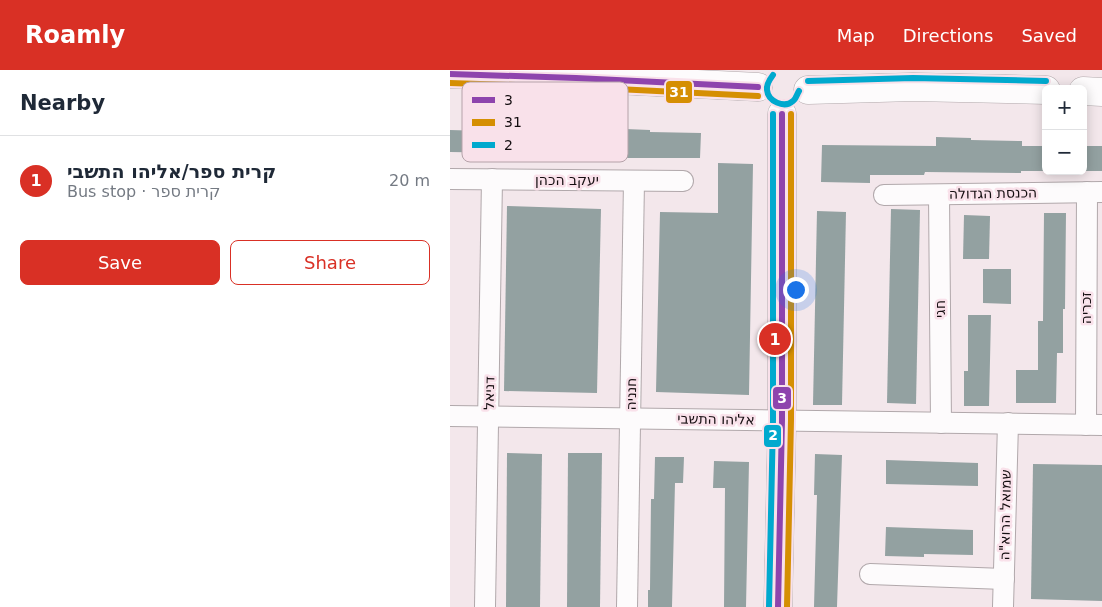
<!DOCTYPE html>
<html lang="en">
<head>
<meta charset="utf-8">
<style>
	body { margin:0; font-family:"DejaVu Sans",Heebo,sans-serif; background:#f6f6f7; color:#1f2937 }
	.controls { position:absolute; right:15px; top:15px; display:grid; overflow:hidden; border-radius:8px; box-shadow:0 2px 12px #0003 }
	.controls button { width:45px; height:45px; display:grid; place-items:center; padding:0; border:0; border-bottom:1px solid #e0e1e3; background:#fff; color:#1f2937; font:25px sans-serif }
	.you { position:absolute; left:345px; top:219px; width:18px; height:18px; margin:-12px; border:4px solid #fff; border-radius:50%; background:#1a73e8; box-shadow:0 0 0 8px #1a73e833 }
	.badge { display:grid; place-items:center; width:32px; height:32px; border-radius:50%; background:#d93025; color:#fff; font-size:16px; font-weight:700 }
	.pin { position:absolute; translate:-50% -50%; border:2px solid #fff; box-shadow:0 1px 5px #0006 }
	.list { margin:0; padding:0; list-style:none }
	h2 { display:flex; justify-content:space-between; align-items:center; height:65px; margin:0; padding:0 20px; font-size:21px }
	h2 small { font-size:16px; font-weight:400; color:#747a83 }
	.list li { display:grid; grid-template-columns:32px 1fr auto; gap:15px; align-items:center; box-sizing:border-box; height:90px; padding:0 20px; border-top:1px solid #e0e1e3 }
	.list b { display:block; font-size:19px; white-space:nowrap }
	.list p { margin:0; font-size:16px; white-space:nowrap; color:#747a83 }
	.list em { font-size:16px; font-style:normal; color:#747a83 }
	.actions { display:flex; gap:10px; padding:15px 20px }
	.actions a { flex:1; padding:11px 0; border:1px solid #d93025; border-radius:8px; text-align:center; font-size:18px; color:#d93025 }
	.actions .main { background:#d93025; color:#fff }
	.map { position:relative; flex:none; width:652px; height:537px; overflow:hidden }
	header { display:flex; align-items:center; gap:30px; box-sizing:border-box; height:70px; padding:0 25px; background:#d93025; color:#fff }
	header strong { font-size:24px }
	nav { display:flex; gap:28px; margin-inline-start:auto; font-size:18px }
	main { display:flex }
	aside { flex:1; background:#fff }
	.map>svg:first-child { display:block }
</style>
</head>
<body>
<header>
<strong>Roamly</strong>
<nav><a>Map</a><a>Directions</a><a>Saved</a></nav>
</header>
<main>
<aside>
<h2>Nearby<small></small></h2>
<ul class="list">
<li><span class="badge">1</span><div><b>קרית ספר/אליהו התשבי</b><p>Bus stop · קרית ספר</p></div><em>20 m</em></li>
</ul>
<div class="actions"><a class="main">Save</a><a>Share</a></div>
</aside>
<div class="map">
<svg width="652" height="537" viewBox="0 0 652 537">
	<rect width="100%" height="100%" fill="#f3e7eb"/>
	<g fill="#93a1a1">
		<path d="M114,55L151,56V58L200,60V62L251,63L250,88H163L113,86V84L0,82V60L69,62V57L114,58Z"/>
		<path d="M486,67L521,68V70L572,71V76H596V101H571V103L475,102L474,105H420V113L371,112L372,75L486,76Z"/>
		<rect x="633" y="76" width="19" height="25"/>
		<path d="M268,93L303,94L299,325L206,322L210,142L268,143Z"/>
		<path d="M57,136L151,139L147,323L54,321Z"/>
		<path d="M441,139L470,140L466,334L437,333Z"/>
		<path d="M367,141L396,142L392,335H363Z"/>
		<path d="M594,143H616L615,239H613V283H607L606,333H566V300H588V251H593Z"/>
		<path d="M514,145L540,146L539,189H513Z"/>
		<path d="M533,199H561V234L533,233Z"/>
		<path d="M518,245H541L539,336H514V301H518Z"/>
		<path d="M57,383L92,384L90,537H56Z"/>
		<path d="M118,383H152L150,537H117Z"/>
		<path d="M365,384L392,385L387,537H364L367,425H364Z"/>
		<path d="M205,387H234L233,413H225L222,537H198V520H200L201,429H204Z"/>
		<path d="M436,390L528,393V416L436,414Z"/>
		<path d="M264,391L299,392L296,537H274L275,418H263Z"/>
		<path d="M583,394L652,395V531L581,529Z"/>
		<path d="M436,457L523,460V485L474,484V487L435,486Z"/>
	</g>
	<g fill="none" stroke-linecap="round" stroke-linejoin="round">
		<g stroke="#b1a8ab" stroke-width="22">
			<g id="street">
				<path d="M0,109L233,111"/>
				<path d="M434,125L652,122"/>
				<path d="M489,125L491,353"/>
				<path d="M0,346L652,355"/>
				<path d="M636,355L637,122"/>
				<path d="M420,504L554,509"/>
				<path d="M35,537L42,109"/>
				<path d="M177,537L184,111"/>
				<path d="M553,537L558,353"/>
			</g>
		</g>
		<g stroke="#b1a8ab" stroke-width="29">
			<g id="secondary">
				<path d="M0,4L126,8L308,17"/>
				<path d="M358,20L463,17L596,20"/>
				<path d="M633,21L652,22"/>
				<path d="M328,537L332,350V44"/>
			</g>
		</g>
		<use href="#street" stroke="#fdfbfc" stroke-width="20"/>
		<use href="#secondary" stroke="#fdfbfc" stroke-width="28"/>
		<g stroke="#f9e1ea" stroke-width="10">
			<g id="bus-1">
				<path d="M0,4L126,8L308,17"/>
				<path d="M328,537L332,350V44"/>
			</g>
		</g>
		<g stroke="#f9e1ea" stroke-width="10">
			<g id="bus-2">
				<path d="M0,13L126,17L308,26"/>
				<path d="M337,537L341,350V44"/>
			</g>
		</g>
		<g stroke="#f9e1ea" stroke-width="10">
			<g id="bus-3">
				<path d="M323,5C320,9 316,14 317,20C318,31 334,39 343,31C346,29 347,24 349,21"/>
				<path d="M358,11L463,8L596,11"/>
				<path d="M319,537L323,350V44"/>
			</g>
		</g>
		<use href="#bus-1" stroke="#8e44ad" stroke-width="6"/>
		<use href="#bus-2" stroke="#d58f03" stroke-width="6"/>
		<use href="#bus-3" stroke="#00a9ce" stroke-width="6"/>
	</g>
	<g text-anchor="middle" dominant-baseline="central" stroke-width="5" stroke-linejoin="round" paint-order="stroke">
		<g font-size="14" fill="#150e11" stroke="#f9e1ea">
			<text x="117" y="110">יעקב הכהן</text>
			<text transform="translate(543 123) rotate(-1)">הכנסת הגדולה</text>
			<text transform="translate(636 238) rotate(-90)">זכריה</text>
			<text transform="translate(490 239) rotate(-90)">חגי</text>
			<text transform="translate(39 323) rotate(-89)">דניאל</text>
			<text transform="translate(181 324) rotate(-89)">חנניה</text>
			<text transform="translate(266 349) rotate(1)">אליהו התשבי</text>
			<text transform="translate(555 445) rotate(-89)">שמואל הרוא"ה</text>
		</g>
	</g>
	<rect x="12" y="12" width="166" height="80" rx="8" fill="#f9e1ea" stroke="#b5a2a9" stroke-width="1"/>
	<rect x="22" y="27" width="23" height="6" fill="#8e44ad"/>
	<rect x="22" y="49" width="23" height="7" fill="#d58f03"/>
	<rect x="22" y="72" width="23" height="6" fill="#00a9ce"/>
	<g font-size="14" fill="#150e11">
		<text x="54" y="35">3</text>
		<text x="54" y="57">31</text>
		<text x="54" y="80">2</text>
	</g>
	<g stroke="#f9e1ea" stroke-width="2">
		<rect x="215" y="10" width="28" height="24" rx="5" fill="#d58f03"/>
		<rect x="322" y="316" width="20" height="24" rx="5" fill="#8e44ad"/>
		<rect x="313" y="354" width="19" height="24" rx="5" fill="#00a9ce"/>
	</g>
	<g font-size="14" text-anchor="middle" font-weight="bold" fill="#fff">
		<text x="229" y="27">31</text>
		<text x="332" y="333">3</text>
		<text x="323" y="370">2</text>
	</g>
</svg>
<div class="controls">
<button>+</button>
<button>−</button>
</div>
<div class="you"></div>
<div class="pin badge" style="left:325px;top:269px">1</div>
</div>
</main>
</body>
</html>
